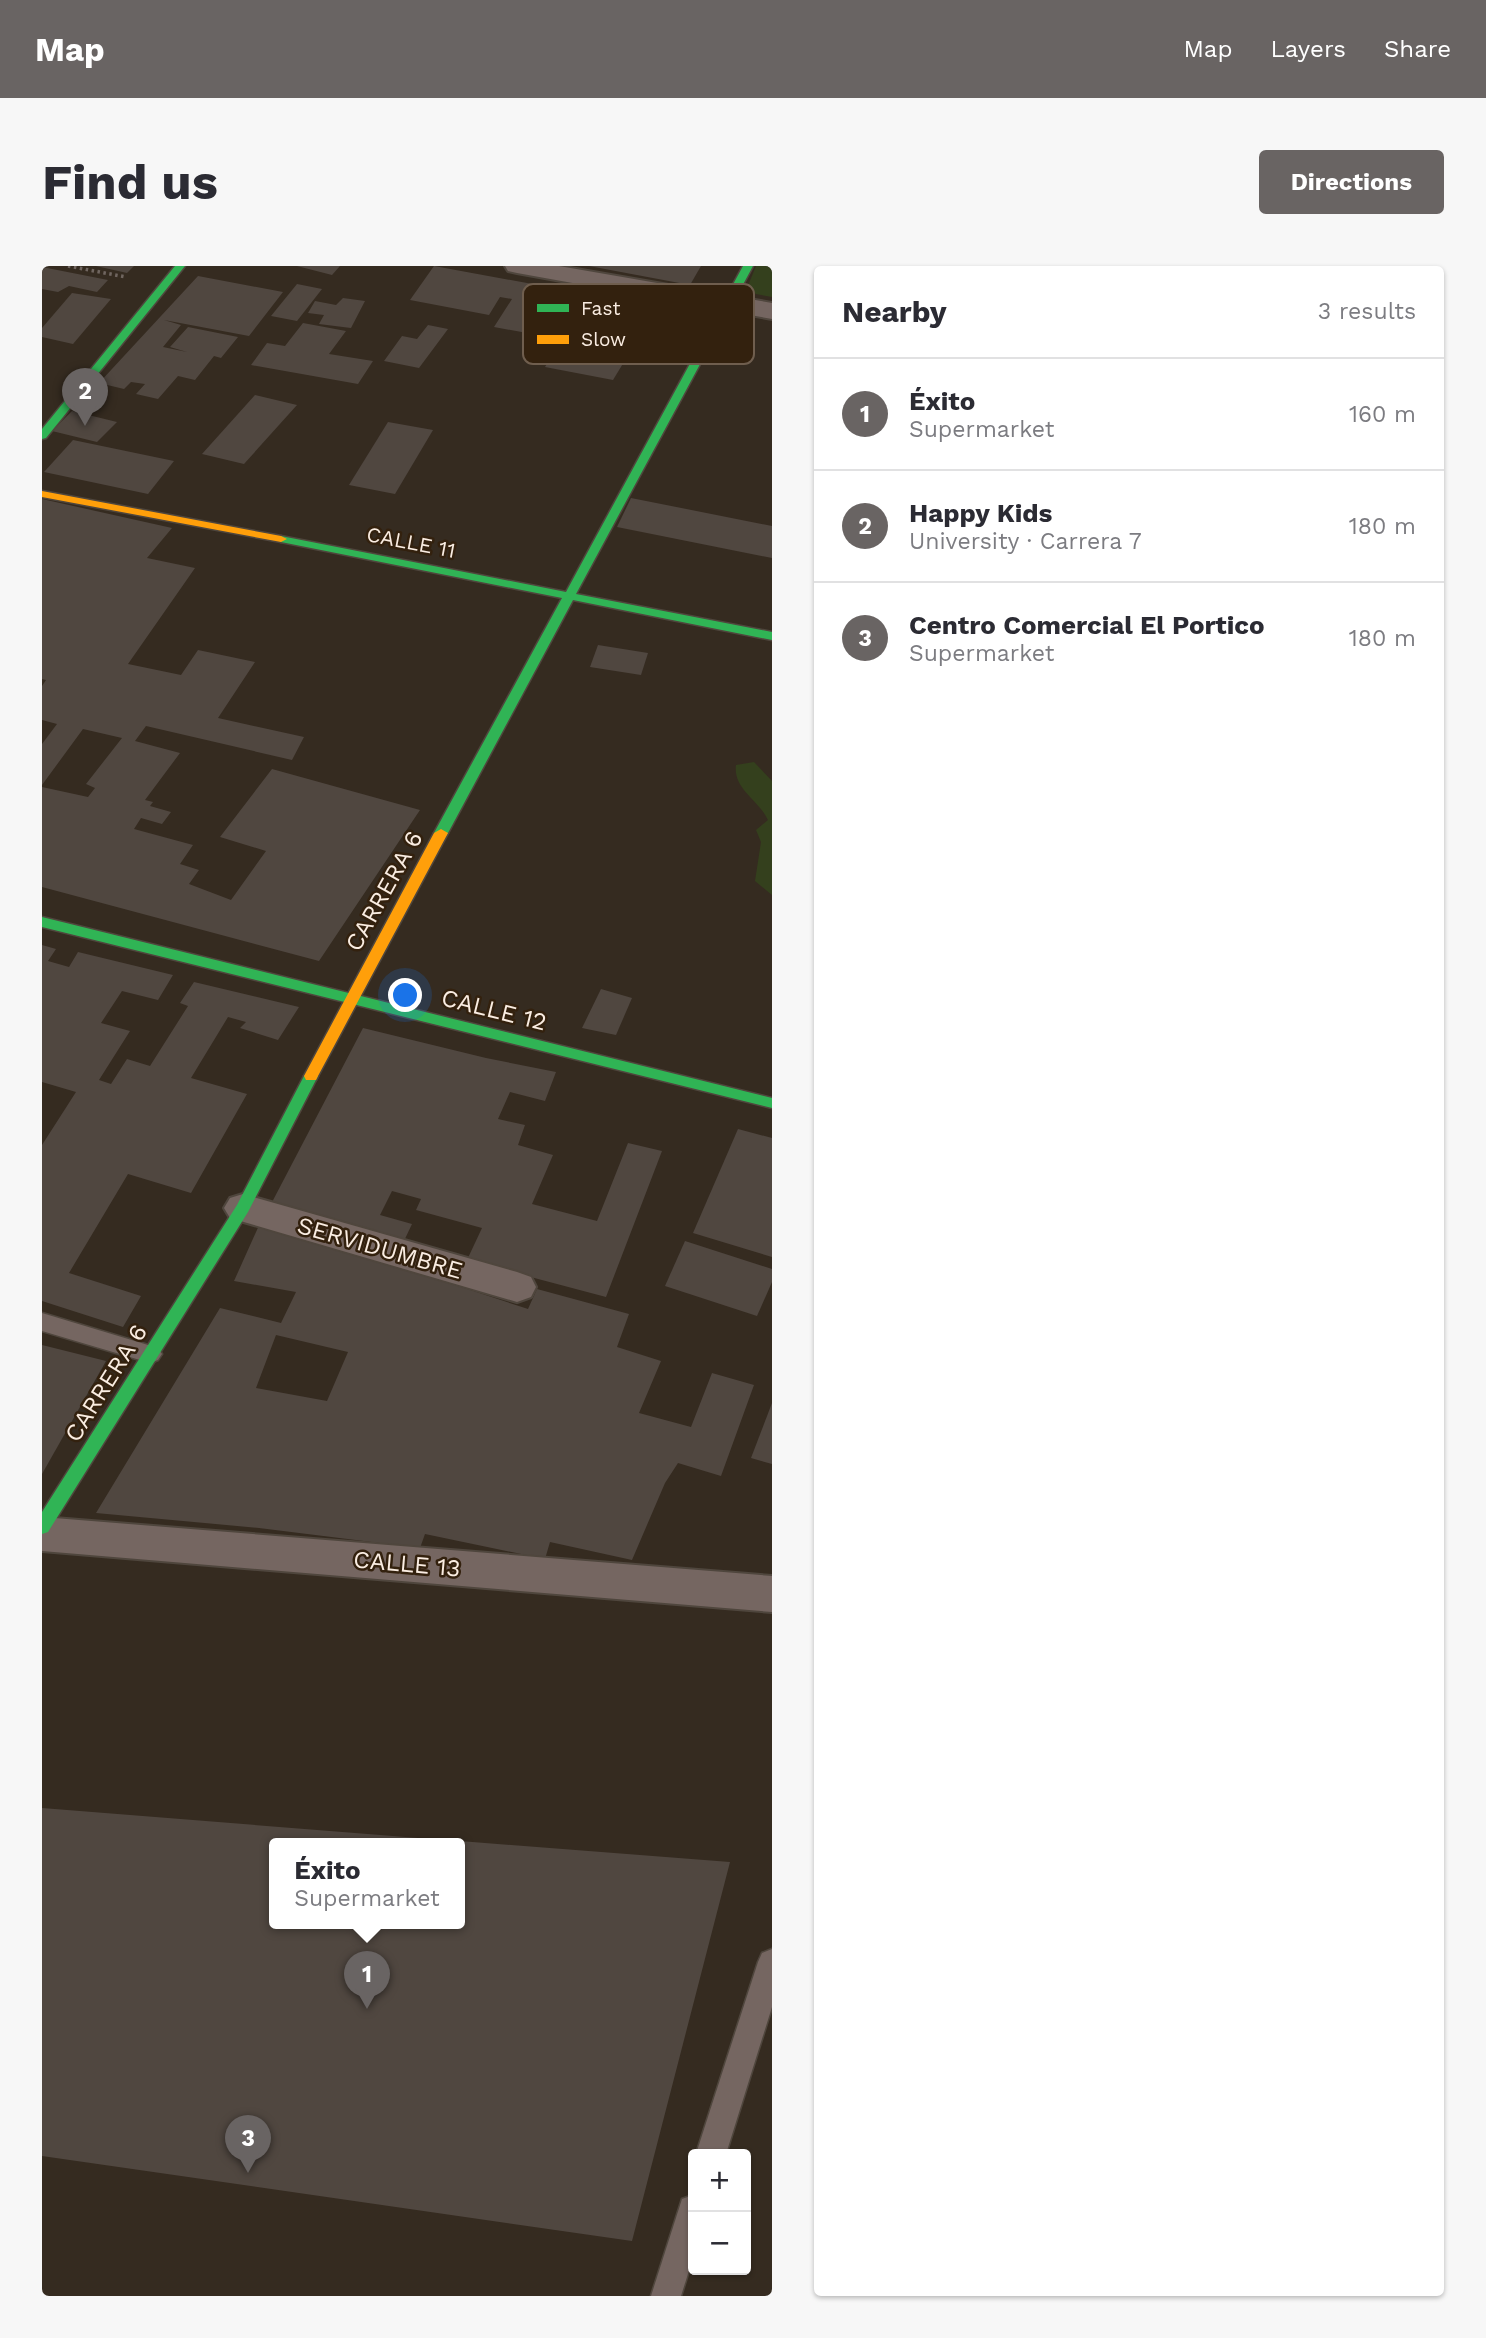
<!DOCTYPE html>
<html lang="en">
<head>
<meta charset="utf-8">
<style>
	body { margin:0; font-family:"Work Sans",sans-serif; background:#f7f7f7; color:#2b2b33 }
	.controls { position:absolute; right:21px; bottom:21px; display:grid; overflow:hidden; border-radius:7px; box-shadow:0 2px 5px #0004 }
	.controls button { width:63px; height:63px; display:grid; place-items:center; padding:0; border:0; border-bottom:2px solid #e1e1e2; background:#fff; color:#2b2b33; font:35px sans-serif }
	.you { position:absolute; left:364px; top:730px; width:24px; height:24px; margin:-18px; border:5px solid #fff; border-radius:50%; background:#1a73e8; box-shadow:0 0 0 10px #1a73e833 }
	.badge { display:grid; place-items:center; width:46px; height:46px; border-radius:50%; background:#696463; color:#fff; font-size:23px; font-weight:700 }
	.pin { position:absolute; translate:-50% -58px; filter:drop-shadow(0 2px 4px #0008) }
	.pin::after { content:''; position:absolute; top:37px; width:24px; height:21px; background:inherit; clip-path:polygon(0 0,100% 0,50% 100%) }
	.popup { position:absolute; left:227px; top:1572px; width:196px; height:91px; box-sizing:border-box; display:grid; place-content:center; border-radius:7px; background:#fff; filter:drop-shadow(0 2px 5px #0005); font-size:23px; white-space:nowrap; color:#7c7c81 }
	.popup b { font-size:26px; color:#2b2b33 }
	.popup::after { content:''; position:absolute; left:50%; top:100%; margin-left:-14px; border:14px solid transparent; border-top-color:#fff }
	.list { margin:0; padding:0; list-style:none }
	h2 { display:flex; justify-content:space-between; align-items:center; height:91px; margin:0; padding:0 28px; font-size:30px }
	h2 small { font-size:23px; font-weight:400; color:#7c7c81 }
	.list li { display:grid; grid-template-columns:46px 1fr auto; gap:21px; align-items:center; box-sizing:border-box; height:112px; padding:0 28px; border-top:2px solid #e1e1e2 }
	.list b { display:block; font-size:26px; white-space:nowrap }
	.list p { margin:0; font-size:23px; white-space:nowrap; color:#7c7c81 }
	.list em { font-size:23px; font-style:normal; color:#7c7c81 }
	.map { position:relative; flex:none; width:730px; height:2030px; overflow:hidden; border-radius:7px }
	header { display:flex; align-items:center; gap:42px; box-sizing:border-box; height:98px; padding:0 35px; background:#696463; color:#fff }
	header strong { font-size:33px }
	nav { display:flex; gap:38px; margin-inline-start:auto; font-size:24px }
	.intro { display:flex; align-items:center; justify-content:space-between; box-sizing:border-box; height:168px; padding:0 42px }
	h1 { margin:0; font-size:49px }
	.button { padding:18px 32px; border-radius:7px; background:#696463; color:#fff; font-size:24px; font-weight:700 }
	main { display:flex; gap:42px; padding:0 42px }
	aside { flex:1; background:#fff; border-radius:7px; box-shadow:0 2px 5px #0004 }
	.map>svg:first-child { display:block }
</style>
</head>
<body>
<header>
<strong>Map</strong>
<nav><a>Map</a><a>Layers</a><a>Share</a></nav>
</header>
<div class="intro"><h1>Find us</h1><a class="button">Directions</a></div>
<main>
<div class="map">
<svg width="730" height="2030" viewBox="0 0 730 2030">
	<rect width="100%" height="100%" fill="#352b20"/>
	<g fill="#34401d">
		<path d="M714,0H730V31L714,28L705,22Z"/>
		<path d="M712,496L730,515V629L713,615L719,576L714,564L726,554C716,533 691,523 694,499Z"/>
	</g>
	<g fill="#504740" fill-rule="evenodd">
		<path d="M54,0H92L85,7Z"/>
		<path d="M255,0H298L290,9Z"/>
		<path d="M392,0L621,42L601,76L574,71L584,54L560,50L551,64L538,61L545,51L533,49L518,73L452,61L470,33L458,31L447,49L368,34Z"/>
		<path d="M547,0H659L648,19Z"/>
		<path d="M0,1L66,14L55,26L27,20L16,26L0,23Z"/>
		<path d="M156,10L241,26L207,70L122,54L139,59L121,81L145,86L128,81L146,61L196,71L179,92L172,90L153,114L136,110L116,133L94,128L103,118L89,116L82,123L57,117Z"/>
		<path d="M255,18L280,23L255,55L229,50Z"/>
		<path d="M30,27L69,33L31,78L0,71V62Z"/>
		<path d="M301,32L323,35L309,62L277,58L282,49L266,47L273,35L294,39Z"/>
		<path d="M261,57L304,65L287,88L331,95L316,118L209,99L225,77L243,80Z"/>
		<path d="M386,59L406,63L377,102L342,95L360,70L375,73Z"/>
		<path d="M518,78L585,91L571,114L503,101Z"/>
		<path d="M213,129L255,139L202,198L160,188Z"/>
		<path d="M30,145L75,156L55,176L10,165Z"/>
		<path d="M346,156L391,164L353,228L307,219Z"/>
		<path d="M31,174L132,195L106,228L2,206Z"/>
		<path d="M589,232L730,260V292L575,261Z"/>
		<path d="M0,233L130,262L105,292L153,302L86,398L139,409L156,384L213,396L176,452L262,471L250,494L104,460L93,475L138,487L103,534L111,536L108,540L129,546L120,558L99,552L92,563L151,579L138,598L157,604L147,618L189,634L224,585L178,571L230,503L378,544L277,695L0,621V521L46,531L53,522L44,518L80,472L41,463L0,519V478L15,458L0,454V420L4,414L0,413Z"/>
		<path d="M556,379L606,387L599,409L548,401Z"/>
		<path d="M0,679L14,683L6,695L27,701L36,686L131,709L116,734L80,725L59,757L88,765L57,814L69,818L85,793L108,800L146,740L138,737L152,716L257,741L236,774L198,762L204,756L186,751L149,812L205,828L149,927L86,908L27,1007L99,1030L81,1061L0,1035V879L34,826L0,816Z"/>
		<path d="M559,723L590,732L574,769L540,762Z"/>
		<path d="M321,762L444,792L514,806L503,835L468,826L456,853L483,859L476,879L511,889L490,938L555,955L586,877L620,885L564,1031L425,994L440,962L374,944L379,933L350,925L338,949L370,958L361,977L228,940Z"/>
		<path d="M696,863L730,872V991L651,967Z"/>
		<path d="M219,955L486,1043L495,1023L587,1048L575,1081L619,1095L597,1147L649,1161L670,1107L712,1119L679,1210L636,1197L623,1217L590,1294L508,1276L503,1293L383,1268L378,1282L217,1262L54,1247L178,1042L239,1057L254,1026L192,1015ZM234,1069L306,1086L285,1135L214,1122Z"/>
		<path d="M643,975L730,1003V1016L715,1050L623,1020Z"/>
		<path d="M0,1079L64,1095L0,1208Z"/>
		<path d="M730,1137V1198L709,1192Z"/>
		<path d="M0,1542L414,1575L232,1577V1657H418V1575L688,1596L590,1975L0,1890Z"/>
	</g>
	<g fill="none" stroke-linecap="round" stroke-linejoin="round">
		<g stroke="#4f463d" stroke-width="3">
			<g id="lane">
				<path d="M0,1047L116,1082L120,1088L116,1094L108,1097L0,1065Z"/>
				<path d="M730,1683V1741L684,1888H654L716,1696L720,1687Z"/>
				<path d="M651,1929V1992L639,2030H609L640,1933Z"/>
			</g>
		</g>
		<g stroke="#4f463d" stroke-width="4">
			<g id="street">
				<path d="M463,0H517L730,37V53L475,7L466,5Z"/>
				<path d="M201,928L475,1006L489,1011L494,1021L489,1031L475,1036L188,952L182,942L188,932Z"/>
				<path d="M0,1251L730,1310V1346L0,1285Z"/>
			</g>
		</g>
		<g stroke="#4f463d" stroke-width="3">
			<g id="fast">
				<path d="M133,0H143L4,172L0,173V163Z"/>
				<path d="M701,0H711L534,328L730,366V374L531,334L406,567L404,570H394L392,567L520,332L239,276L233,273L239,270L524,326Z"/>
				<path d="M0,651L730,832V842L0,661Z"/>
				<path d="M269,805L276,810L206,946L6,1266L0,1268V1246L195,939L262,810Z"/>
			</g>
		</g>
		<g stroke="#4f463d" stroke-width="3">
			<g id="slow">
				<path d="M0,225L239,270L245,273L239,276L0,231Z"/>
				<path d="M399,563L406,567L276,810L274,814H264L262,810L392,567Z"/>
			</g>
		</g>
		<path stroke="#706660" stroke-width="3.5" stroke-dasharray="2.5 3.5" stroke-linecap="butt" d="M26,0L84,11"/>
		<use href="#lane" fill="#756661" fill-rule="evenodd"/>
		<use href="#street" fill="#756661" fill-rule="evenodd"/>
		<use href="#fast" fill="#30b455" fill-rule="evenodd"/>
		<use href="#slow" fill="#ff9f0a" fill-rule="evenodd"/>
	</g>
	<g text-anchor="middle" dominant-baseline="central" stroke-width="5" stroke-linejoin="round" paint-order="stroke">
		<g font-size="21" fill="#faede2" stroke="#33210e">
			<text transform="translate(369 276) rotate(11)">CALLE 11</text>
		</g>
		<g font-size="24" fill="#faede2" stroke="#33210e">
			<text transform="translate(342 625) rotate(-61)">CARRERA 6</text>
			<text transform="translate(452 744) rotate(14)">CALLE 12</text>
			<text transform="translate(338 982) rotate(16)">SERVIDUMBRE</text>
			<text transform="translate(64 1117) rotate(-58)">CARRERA 6</text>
			<text transform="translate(365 1298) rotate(5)">CALLE 13</text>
		</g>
	</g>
	<rect x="481" y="18" width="231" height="80" rx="10" fill="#33210e" stroke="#6f5e4e" stroke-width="2"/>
	<rect x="495" y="38" width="32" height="8" fill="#30b455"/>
	<rect x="495" y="69" width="32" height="9" fill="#ff9f0a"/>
	<g font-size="19" fill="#faede2">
		<text x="539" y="49">Fast</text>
		<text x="539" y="80">Slow</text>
	</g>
</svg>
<div class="controls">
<button>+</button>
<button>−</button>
</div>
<div class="you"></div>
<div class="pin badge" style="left:325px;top:1743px">1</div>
<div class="popup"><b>Éxito</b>Supermarket</div>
<div class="pin badge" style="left:43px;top:160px">2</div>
<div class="pin badge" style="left:206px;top:1907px">3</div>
</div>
<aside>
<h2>Nearby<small>3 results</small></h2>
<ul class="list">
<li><span class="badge">1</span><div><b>Éxito</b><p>Supermarket</p></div><em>160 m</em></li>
<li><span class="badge">2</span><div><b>Happy Kids</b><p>University · Carrera 7</p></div><em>180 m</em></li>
<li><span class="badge">3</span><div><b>Centro Comercial El Portico</b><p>Supermarket</p></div><em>180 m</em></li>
</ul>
</aside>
</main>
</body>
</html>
